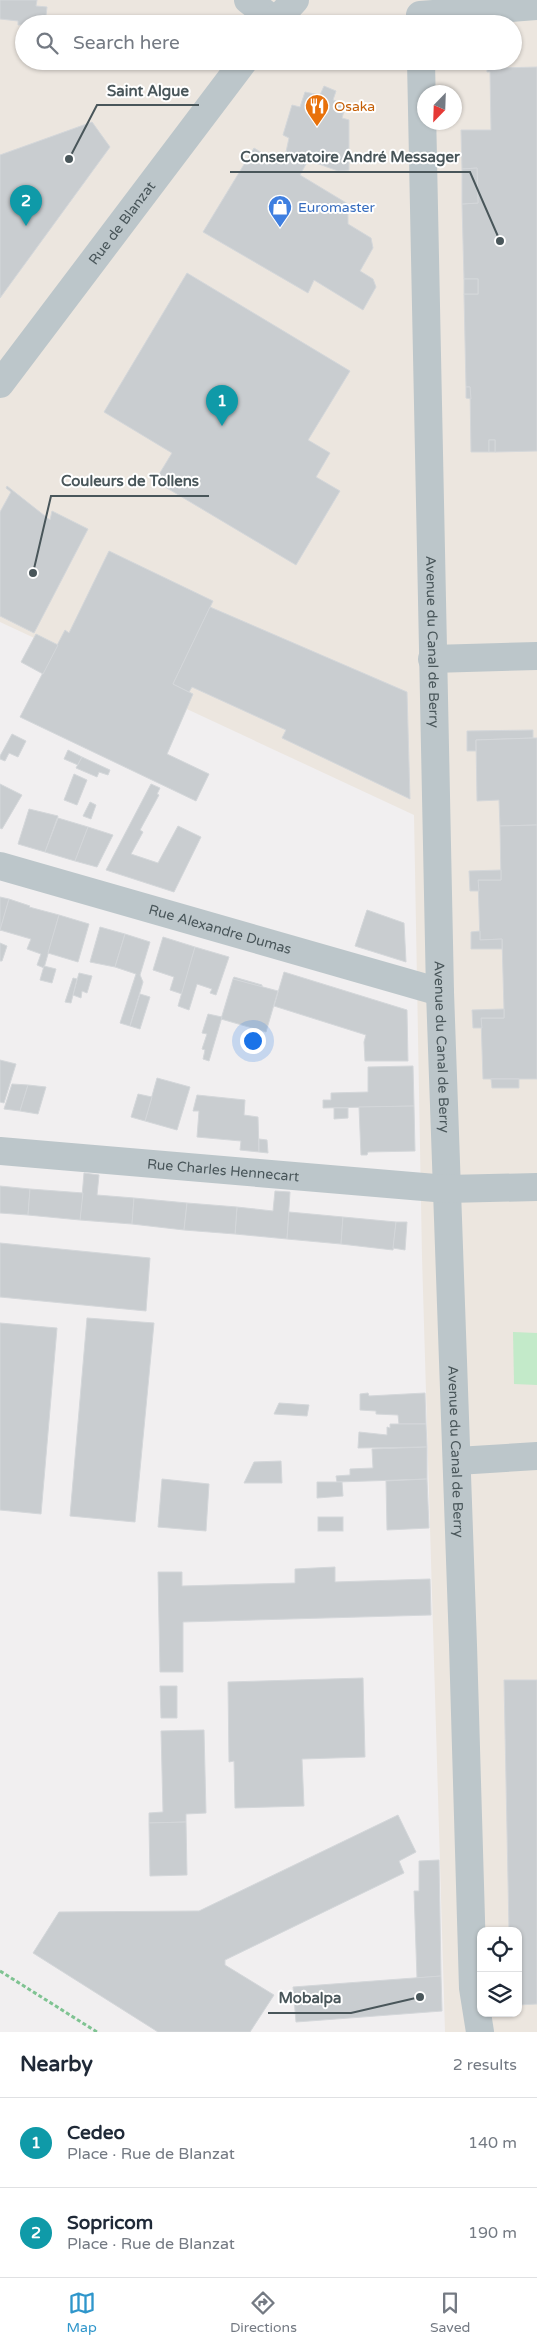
<!DOCTYPE html>
<html lang="en">
<head>
<meta charset="utf-8">
<style>
	body { margin:0; font-family:"Varela Round",sans-serif; background:#f2f2f3; color:#1f2937 }
	.controls { position:absolute; right:15px; bottom:15px; display:grid; overflow:hidden; border-radius:10px; box-shadow:0 1px 4px #0004 }
	.controls button { width:45px; height:45px; display:grid; place-items:center; padding:0; border:0; border-bottom:1px solid #e0e1e3; background:#fff; color:#1f2937; font:25px sans-serif }
	.compass { position:absolute; left:417px; top:85px; width:45px; height:45px; border-radius:50%; background:#fff; box-shadow:0 1px 4px #0004; rotate:203deg }
	.you { position:absolute; left:252px; top:1040px; width:18px; height:18px; margin:-12px; border:4px solid #fff; border-radius:50%; background:#1a73e8; box-shadow:0 0 0 8px #1a73e833 }
	.badge { display:grid; place-items:center; width:32px; height:32px; border-radius:50%; background:#2f96cb; color:#fff; font-size:16px; font-weight:700 }
	.pin { position:absolute; translate:-50% -41px; filter:drop-shadow(0 1px 2px #0008) }
	.pin::after { content:''; position:absolute; top:26px; width:18px; height:15px; background:inherit; clip-path:polygon(0 0,100% 0,50% 100%) }
	.list { margin:0; padding:0; list-style:none }
	h2 { display:flex; justify-content:space-between; align-items:center; height:65px; margin:0; padding:0 20px; font-size:21px }
	h2 small { font-size:16px; font-weight:400; color:#747a83 }
	.list li { display:grid; grid-template-columns:32px 1fr auto; gap:15px; align-items:center; box-sizing:border-box; height:90px; padding:0 20px; border-top:1px solid #e0e1e3 }
	.list b { display:block; font-size:19px; white-space:nowrap }
	.list p { margin:0; font-size:16px; white-space:nowrap; color:#747a83 }
	.list em { font-size:16px; font-style:normal; color:#747a83 }
	.icon { flex:none; width:28px; height:28px; fill:none; stroke:currentColor; stroke-width:2; stroke-linecap:round; stroke-linejoin:round }
	.map { position:relative; flex:none; width:537px; height:2032px; overflow:hidden }
	.search { position:absolute; background:#fff; box-shadow:0 1px 4px #0004; left:15px; right:15px; top:15px; height:55px; display:flex; align-items:center; gap:12px; box-sizing:border-box; padding:0 18px; border-radius:28px; color:#747a83; font-size:19px }
	.sheet { height:245px; background:#fff }
	nav { display:flex; justify-content:space-around; align-items:center; box-sizing:border-box; height:70px; border-top:1px solid #e0e1e3; background:#fff; font-size:14px; color:#747a83 }
	nav a { display:grid; justify-items:center; gap:2px }
	nav .on { color:#2f96cb }
	.map>svg:first-child { display:block }
</style>
</head>
<body>
<div class="map">
<svg width="537" height="2032" viewBox="0 0 537 2032">
	<rect width="100%" height="100%" fill="#f1eff0"/>
	<path fill="#ece6df" fill-rule="evenodd" d="M0,0H537V2032H445L422,1257L414,815L0,622ZM24,24H513V61H24ZM424,92H454V122H424ZM481,1931H518V2013H481Z"/>
	<path fill="#c3eac9" d="M513,1332L537,1333V1385L514,1384Z"/>
	<g fill="#c9cdd0" stroke="#d4d7da">
		<path d="M0,0H37L36,6L47,7L45,24L18,25V21L0,19Z"/>
		<path d="M487,65L501,68L537,67V451L495,452V440H489V452H471L470,387H466L464,294H478V279H464L462,204L478,203L477,168L462,169L461,130H491L490,72H487Z"/>
		<path d="M324,86L336,91L333,100L346,104L342,118L349,120V170L338,171L286,152L289,138L283,135L292,105L300,107L305,92L320,95Z"/>
		<path d="M92,122L110,147L0,298V155Z"/>
		<path d="M254,148L274,160L278,155L306,164L300,175L348,204V224L371,238L373,248L360,271L373,279L376,287L363,310L314,280L308,293L203,232Z"/>
		<path d="M477,168L478,203L462,204V169Z"/>
		<path d="M187,273L350,371L308,440L330,453L316,477L340,491L296,565L155,481L172,453L104,412Z"/>
		<rect x="464" y="279" width="14" height="15"/>
		<path d="M466,387H470L471,399L466,398Z"/>
		<rect x="489" y="440" width="6" height="12"/>
		<path d="M7,486L50,520L52,511L88,529L34,633L0,616V512L11,492L6,488Z"/>
		<path d="M109,551L213,601L173,684L193,694L167,754L209,774L196,801L20,717L65,630L69,633Z"/>
		<path d="M210,607L407,692L410,799L282,738L286,730L192,687L189,692L173,684Z"/>
		<path d="M36,634L58,645L43,674L21,662Z"/>
		<path d="M533,730V738L476,740V751H467V731Z"/>
		<path d="M12,734L26,741L18,757L9,753L5,761L0,759V756Z"/>
		<path d="M533,738H537V825L500,826L499,800L477,801L476,740Z"/>
		<path d="M68,750L82,757L78,765L64,759Z"/>
		<path d="M82,757L110,770L108,775L99,772L97,777L76,768Z"/>
		<path d="M74,774L87,780L77,805L64,800Z"/>
		<path d="M0,784L22,795L2,829L0,828Z"/>
		<path d="M151,784L160,788L157,794L159,795L140,830L143,832L131,854L158,863L178,826L201,837L174,892L106,870Z"/>
		<path d="M90,802L96,805L91,819L83,816Z"/>
		<path d="M29,809L58,816L45,852L18,844Z"/>
		<path d="M58,818L88,827L75,861L45,852Z"/>
		<path d="M537,825V1079H483L481,1018H504V1009L502,939L480,940L478,880H501L500,826Z"/>
		<path d="M88,827L113,835L97,867L75,861Z"/>
		<path d="M501,870V880H478L479,891H470L469,871Z"/>
		<path d="M0,897L9,899L0,931Z"/>
		<path d="M9,899L30,906L29,907L59,915L44,968L37,965L41,954L27,949L31,939L0,930Z"/>
		<path d="M367,910L404,923L406,962L355,946Z"/>
		<path d="M59,915L89,924L78,962L48,953Z"/>
		<path d="M100,927L125,934L115,967L90,962Z"/>
		<path d="M480,931V940L502,939V949H471V932Z"/>
		<path d="M125,934L150,942L140,975L143,982L130,1026L120,1023L136,974L115,967Z"/>
		<path d="M163,937L195,947L182,994L170,990L174,977L153,970Z"/>
		<path d="M0,943L7,946L2,961H0Z"/>
		<path d="M195,947L229,957L216,995L210,993L212,989L197,984L189,1010L178,1006Z"/>
		<path d="M44,966L56,969L52,983L40,980Z"/>
		<path d="M284,972L407,1010L408,1061H365L364,1042L366,1035L274,1006Z"/>
		<path d="M79,973L92,976L87,993L82,991L81,998L73,995Z"/>
		<path d="M234,977L262,985V988L233,979Z"/>
		<path d="M73,978L77,979L71,1003L65,1002Z"/>
		<path d="M233,979L278,991L266,1032L221,1019Z"/>
		<path d="M140,994L150,997L140,1029L130,1026Z"/>
		<path d="M504,1009V1018H481L482,1028H473L472,1010Z"/>
		<path d="M208,1014L222,1017L209,1061L203,1059L205,1050L202,1049L207,1034L202,1033Z"/>
		<path d="M0,1060L16,1064L4,1103L0,1102Z"/>
		<path d="M413,1066L414,1106L323,1108V1100H331V1093L368,1092V1067Z"/>
		<path d="M157,1078L190,1087L177,1130L145,1121Z"/>
		<path d="M491,1079H519V1088H492Z"/>
		<path d="M12,1084L28,1085L20,1111L4,1109Z"/>
		<path d="M28,1085L46,1087L38,1114L20,1111Z"/>
		<path d="M138,1094L152,1097L145,1121L131,1117Z"/>
		<path d="M197,1095L245,1100L244,1115L258,1117L259,1152L240,1150L241,1141L197,1137L199,1111H193Z"/>
		<path d="M414,1106L415,1151L368,1152L367,1155H361L359,1107Z"/>
		<path d="M334,1108H348V1118L334,1119Z"/>
		<path d="M259,1139L267,1140L268,1153L259,1152Z"/>
		<path d="M84,1173L99,1175L97,1195L134,1198L132,1224L80,1220Z"/>
		<path d="M0,1186L30,1189L28,1215L0,1213Z"/>
		<path d="M30,1189L83,1193L80,1220L28,1215Z"/>
		<path d="M275,1191L290,1192L287,1239L235,1234L237,1207L273,1211Z"/>
		<path d="M134,1198L187,1203L184,1230L132,1224Z"/>
		<path d="M187,1203L237,1207L235,1234L184,1230Z"/>
		<path d="M289,1212L343,1217L341,1244L287,1239Z"/>
		<path d="M343,1217L396,1222L393,1250L341,1244Z"/>
		<path d="M396,1222H407L405,1250L393,1248Z"/>
		<path d="M0,1243L150,1258L146,1311L0,1297Z"/>
		<path d="M87,1318L154,1323L135,1522L70,1516Z"/>
		<path d="M0,1323L57,1328L41,1514L0,1510Z"/>
		<path d="M368,1393L369,1396L425,1393L426,1424H399L398,1415L376,1414V1411L360,1410V1394Z"/>
		<path d="M279,1403L309,1405L307,1416L274,1414Z"/>
		<path d="M390,1424H426L427,1447L358,1448L359,1432L387,1435V1427L390,1428Z"/>
		<path d="M427,1447V1479L337,1482L336,1476L350,1475V1469L373,1468L372,1449Z"/>
		<path d="M281,1461L282,1483H244L254,1462Z"/>
		<path d="M162,1479L209,1484L206,1531L158,1527Z"/>
		<path d="M427,1479L429,1528L387,1530L386,1481Z"/>
		<path d="M317,1482H342L343,1496L317,1498Z"/>
		<rect x="318" y="1517" width="25" height="14"/>
		<path d="M335,1567V1582L430,1579L431,1615L183,1622V1672H160L158,1572H182V1586L295,1583V1569Z"/>
		<path d="M363,1678L365,1757L302,1759L304,1806L235,1808L234,1761L229,1762L228,1682Z"/>
		<path d="M504,1680H537V2004L518,2005V1931H509Z"/>
		<path d="M160,1686H177V1718H161Z"/>
		<path d="M204,1730L206,1813L186,1814V1822L149,1823V1813L163,1812L161,1731Z"/>
		<path d="M398,1815L416,1852L399,1861L404,1873L225,1960V1965L274,1995L250,2032H158L33,1953L59,1912L199,1911Z"/>
		<path d="M186,1822L187,1875L150,1876L149,1823Z"/>
		<path d="M439,1860L441,1976L417,1978L414,1891H419V1861Z"/>
		<path d="M441,1976L442,2011L296,2022L293,1987Z"/>
	</g>
	<g fill="none" stroke-linecap="round" stroke-linejoin="round">
		<path stroke="#7fc392" stroke-width="3" stroke-dasharray="4 2.5" stroke-linecap="butt" d="M0,1971L97,2032"/>
		<g stroke="#bcc6ca" stroke-width="28">
			<path d="M248,0L275,21"/>
			<path d="M420,15L537,6"/>
			<path d="M273,24L295,0"/>
			<path id="s1" d="M421,61L440,992L463,1645L473,1988L480,2032"/>
			<path id="s2" d="M0,384L244,61"/>
			<path d="M432,659L537,656"/>
			<path id="s3" d="M0,866L440,992"/>
			<path id="s4" d="M0,1151L447,1189L537,1187"/>
			<path d="M457,1461L537,1456"/>
		</g>
	</g>
	<defs>
		<g id="restaurant-pin" transform="scale(1.25)"><path d="M0 17L-7.5 6A9.5 9.5 0 1 1 7.5 6Z" fill="#e8710a" stroke="#fff"/><path d="M-5-6h1v4h1v-4h1v4h1v-4h1v5L-1.5 .5V6h-2V.5L-5-1ZM5-6V6H3V1.5H1.5Q1.5-4 5-6Z" fill="#fff"/></g>
		<g id="shop-pin" transform="scale(1.25)"><path d="M0 17L-7.5 6A9.5 9.5 0 1 1 7.5 6Z" fill="#3f7fe0" stroke="#fff"/><path d="M-5-2.5h2.3a2.7 3.5 0 0 1 5.4 0H5L5.5 6h-11ZM-1.5-2.5h3a1.5 2.3 0 0 0-3 0Z" fill="#fff"/></g>
	</defs>
	<g fill-rule="evenodd">
		<use href="#restaurant-pin" x="317" y="106"/>
		<use href="#shop-pin" x="280" y="207"/>
	</g>
	<g text-anchor="middle" dominant-baseline="central" stroke-width="4" stroke-linejoin="round" paint-order="stroke">
		<g font-size="14" fill="#c56008" stroke="#fff" text-anchor="start">
			<text x="334" y="106">Osaka</text>
		</g>
		<g font-size="14" fill="#366cbe" stroke="#fff" text-anchor="start">
			<text x="298" y="207">Euromaster</text>
		</g>
		<g font-size="14" fill="#49565a" stroke="#fff">
			<text stroke="none"><textPath href="#s2" startOffset="202">Rue de Blanzat</textPath></text>
			<text stroke="none"><textPath href="#s1" startOffset="581">Avenue du Canal de Berry</textPath></text>
			<text stroke="none"><textPath href="#s3" startOffset="229">Rue Alexandre Dumas</textPath></text>
			<text stroke="none"><textPath href="#s1" startOffset="986">Avenue du Canal de Berry</textPath></text>
			<text stroke="none"><textPath href="#s4" startOffset="224">Rue Charles Hennecart</textPath></text>
			<text stroke="none"><textPath href="#s1" startOffset="1391">Avenue du Canal de Berry</textPath></text>
		</g>
	</g>
	<path fill="none" stroke="#49565a" stroke-width="2" d="M69 159L97 105H199M500 241L470 172H230M33 573L51 496H209M420 1997L351 2013H268"/>
	<g fill="#49565a" stroke="#fff" stroke-width="2">
		<circle cx="69" cy="159" r="5"/>
		<circle cx="500" cy="241" r="5"/>
		<circle cx="33" cy="573" r="5"/>
		<circle cx="420" cy="1997" r="5"/>
	</g>
	<g font-size="15" text-anchor="middle" font-weight="bold" fill="#49565a" stroke="#fff" stroke-width="4" stroke-linejoin="round" paint-order="stroke">
		<text x="148" y="96">Saint Algue</text>
		<text x="350" y="162">Conservatoire André Messager</text>
		<text x="130" y="486">Couleurs de Tollens</text>
		<text x="310" y="2003">Mobalpa</text>
	</g>
</svg>
<div class="controls">
<button><svg class="icon" aria-label="locate" viewBox="0 0 24 24"><circle cx="12" cy="12" r="6"/><path d="M12 2v4M12 18v4M2 12h4M18 12h4"/></svg></button>
<button><svg class="icon" aria-label="layers" viewBox="0 0 24 24"><path d="M12 4l9 5-9 5-9-5zM3 14l9 5 9-5"/></svg></button>
</div>
<svg class="compass" viewBox="-18 -18 36 36"><path d="M0-13l5 13h-10z" fill="#e53935"/><path d="M0 13l5-13h-10z" fill="#747a83"/></svg>
<div class="you"></div>
<div class="pin badge" style="left:222px;top:426px;background:#0f9aa8">1</div>
<div class="pin badge" style="left:26px;top:226px;background:#0f9aa8">2</div>
<div class="search"><svg class="icon" aria-label="search" viewBox="0 0 24 24"><circle cx="10" cy="10" r="6"/><path d="M15 15l6 6"/></svg>Search here</div>
</div>
<section class="sheet">
<h2>Nearby<small>2 results</small></h2>
<ul class="list">
<li><span class="badge" style="background:#0f9aa8">1</span><div><b>Cedeo</b><p>Place · Rue de Blanzat</p></div><em>140 m</em></li>
<li><span class="badge" style="background:#0f9aa8">2</span><div><b>Sopricom</b><p>Place · Rue de Blanzat</p></div><em>190 m</em></li>
</ul>
</section>
<nav>
<a class="on"><svg class="icon" aria-label="map" viewBox="0 0 24 24"><path d="M3 6l6-2 6 2 6-2v14l-6 2-6-2-6 2zM9 4v14M15 6v14"/></svg>Map</a>
<a><svg class="icon" aria-label="directions" viewBox="0 0 24 24"><path d="M12 3l9 9-9 9-9-9zM9 14v-3h6M13 9l2 2-2 2"/></svg>Directions</a>
<a><svg class="icon" aria-label="saved" viewBox="0 0 24 24"><path d="M7 4h10v16l-5-4-5 4z"/></svg>Saved</a>
</nav>
</body>
</html>
